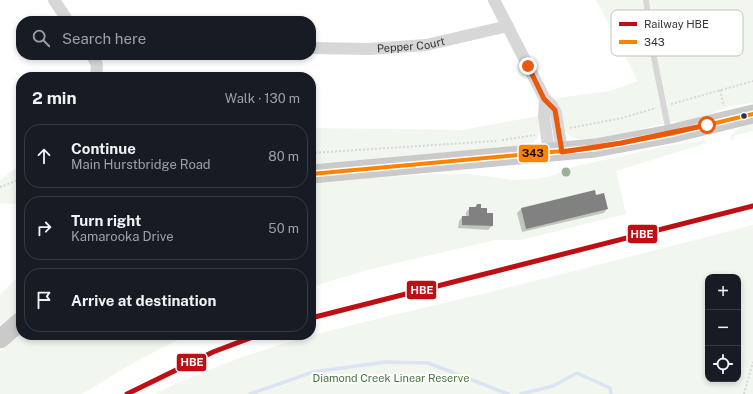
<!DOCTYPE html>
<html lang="en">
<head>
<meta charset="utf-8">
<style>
	body { margin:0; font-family:"Public Sans",sans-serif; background:#20242c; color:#f1f3f6 }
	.controls { position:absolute; right:12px; bottom:12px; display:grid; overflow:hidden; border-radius:8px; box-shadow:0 2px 6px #0003 }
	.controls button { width:36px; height:36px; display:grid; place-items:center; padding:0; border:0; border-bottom:1px solid #363941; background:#171b24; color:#f1f3f6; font:20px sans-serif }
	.stop { position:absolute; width:12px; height:12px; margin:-9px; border:3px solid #ea580c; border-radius:50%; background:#fff }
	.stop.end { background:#ea580c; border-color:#fff; box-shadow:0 1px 4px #0008 }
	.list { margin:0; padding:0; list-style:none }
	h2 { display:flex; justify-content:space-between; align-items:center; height:52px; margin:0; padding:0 16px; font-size:17px }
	h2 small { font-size:13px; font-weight:400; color:#9ea1a6 }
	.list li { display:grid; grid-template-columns:26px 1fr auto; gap:12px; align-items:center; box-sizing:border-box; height:64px; margin:0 8px 8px; padding:0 8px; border:1px solid #363941; border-radius:16px }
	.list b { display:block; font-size:15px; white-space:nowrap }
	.list p { margin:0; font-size:13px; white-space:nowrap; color:#9ea1a6 }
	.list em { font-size:13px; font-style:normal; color:#9ea1a6 }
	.icon { flex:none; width:22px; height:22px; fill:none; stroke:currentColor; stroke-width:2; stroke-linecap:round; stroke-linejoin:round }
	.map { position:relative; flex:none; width:753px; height:394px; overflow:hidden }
	.search { position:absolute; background:#171b24; box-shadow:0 2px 6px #0003; left:16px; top:16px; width:300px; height:44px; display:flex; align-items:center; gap:10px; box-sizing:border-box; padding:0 14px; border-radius:16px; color:#9ea1a6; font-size:15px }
	.panel { position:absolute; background:#171b24; box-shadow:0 2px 6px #0003; left:16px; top:72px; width:300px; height:268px; border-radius:16px }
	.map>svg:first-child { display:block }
</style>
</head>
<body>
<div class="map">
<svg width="753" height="394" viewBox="0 0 753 394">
	<rect width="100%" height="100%" fill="#fff"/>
	<g fill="#f1f7ee" fill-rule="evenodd">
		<path d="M596,0H753V103C742,104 730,106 719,110C706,115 689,128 674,121C652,126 598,142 578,139C572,138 568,135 565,131L556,98L610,91L638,81Z"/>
		<path d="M538,116L540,135L535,141L526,145L311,164V128L462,130Z"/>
		<path d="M753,123V131L736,135L732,141L730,139C732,130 745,125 753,123Z"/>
		<path d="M700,141H705L707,143L616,171L626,214L521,240H495L367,270L311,287V183L352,179L434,174H470L512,180L537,179L551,176L573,167L665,146Z"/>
		<path d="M21,164V201L17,204L0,203V180Z"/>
		<path d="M753,225V394H155C259,342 363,323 474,296C567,273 660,249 753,225ZM708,277H738V379H708Z"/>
		<path d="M21,275V309L0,326V294Z"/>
		<path d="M21,334V335H188L133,363L82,394H0V351Z"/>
	</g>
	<g fill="#0003">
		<path d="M594,191L595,196L607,209L604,213L522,232L517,213L521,209Z"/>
		<path d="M477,205L486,214H492V226L488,230L458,228L459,221L462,217H466V212L470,208H474Z"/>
	</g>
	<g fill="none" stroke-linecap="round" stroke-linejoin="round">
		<g stroke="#dbe4f4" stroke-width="3.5">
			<path d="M250,394L313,372L386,362L428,363L508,394"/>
			<path d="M521,394L553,386L577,373L610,388L611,394"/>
		</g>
	</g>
	<g fill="#818181">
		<path d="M595,190L596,195L604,193L608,209L526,229L521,208Z"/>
		<path d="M477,204H481V208H487V213H493V226L462,225V216H469V207H476Z"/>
	</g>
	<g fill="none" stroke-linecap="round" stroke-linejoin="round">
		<g stroke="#d7d7d7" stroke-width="2" stroke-dasharray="2 2" stroke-linecap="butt">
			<path d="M720,90L724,106"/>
			<path d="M671,104L753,81"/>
			<path d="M570,128L622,118L656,108"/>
			<path d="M502,140L535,135"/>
			<path d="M311,153L496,141"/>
			<path d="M0,187L21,179"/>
			<path d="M744,394L753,362"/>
		</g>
		<path stroke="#d7d7d7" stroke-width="6" d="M646,0L651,43L669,132"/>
		<g stroke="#d7d7d7" stroke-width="12">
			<path d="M54,0L68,21"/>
			<path d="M494,0L545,99L551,104L556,113L562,152"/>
			<path id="s1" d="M311,48L369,49L426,45L508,26"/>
			<path d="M92,55L97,65L96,77"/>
			<path d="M545,99L544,116L549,153"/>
		</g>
		<g stroke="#cacaca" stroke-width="19">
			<path d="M311,174L595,148L670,134L753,114"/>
			<path d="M0,339L21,321"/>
		</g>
		<g stroke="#fff" stroke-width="7">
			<path id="bus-1" d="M311,174L595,148L670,134L753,114"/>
		</g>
		<use href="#bus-1" stroke="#ff8200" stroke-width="4"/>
		<g stroke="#fff" stroke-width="8">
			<g id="rail-1">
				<path d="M311,318L753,206"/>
				<path d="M127,394L213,352L258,335"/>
			</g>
		</g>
		<use href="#rail-1" stroke="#be1014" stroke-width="5"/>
	</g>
	<circle fill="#99b393" cx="566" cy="172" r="4.5"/>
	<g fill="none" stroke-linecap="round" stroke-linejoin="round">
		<path stroke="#ea580c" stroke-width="5" d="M528,66L544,99L555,110L562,152L621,143L707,125"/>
	</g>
	<circle fill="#333" stroke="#fff" stroke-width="1.5" cx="744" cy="116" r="3.5"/>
	<g text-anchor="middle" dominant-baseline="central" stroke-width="4" stroke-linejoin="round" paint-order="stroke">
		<g font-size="11" fill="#333" stroke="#fff">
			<text stroke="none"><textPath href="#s1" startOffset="100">Pepper Court</textPath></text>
		</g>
		<g font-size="11" fill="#46743b" stroke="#fff">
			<text x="391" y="378">Diamond Creek Linear Reserve</text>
		</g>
	</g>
	<rect x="611" y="10" width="132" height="46" rx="6" fill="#fff" stroke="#c2c2c2" stroke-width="1"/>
	<rect x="619" y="22" width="18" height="4" fill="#be1014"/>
	<rect x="619" y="40" width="18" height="4" fill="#ff8200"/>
	<g font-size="11" fill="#333">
		<text x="644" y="28">Railway HBE</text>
		<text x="644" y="46">343</text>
	</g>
	<g stroke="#fff" stroke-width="1.5">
		<rect x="518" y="144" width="31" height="19" rx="4" fill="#ff8200"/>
		<rect x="627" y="224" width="31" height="20" rx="4" fill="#be1014"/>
		<rect x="406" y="280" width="31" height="20" rx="4" fill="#be1014"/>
		<rect x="176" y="353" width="31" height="19" rx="4" fill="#be1014"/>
	</g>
	<g font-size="11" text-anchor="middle" font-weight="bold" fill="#fff">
		<text x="642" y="238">HBE</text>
		<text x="422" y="294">HBE</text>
		<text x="192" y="366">HBE</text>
	</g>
	<g font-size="11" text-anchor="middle" font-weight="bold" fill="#111">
		<text x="533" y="157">343</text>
	</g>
</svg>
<div class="controls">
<button>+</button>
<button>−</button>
<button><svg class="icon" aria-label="locate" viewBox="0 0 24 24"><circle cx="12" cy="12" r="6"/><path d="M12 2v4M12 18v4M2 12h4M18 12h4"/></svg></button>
</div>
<div class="stop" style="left:707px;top:125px"></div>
<div class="stop end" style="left:528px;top:66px"></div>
<div class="search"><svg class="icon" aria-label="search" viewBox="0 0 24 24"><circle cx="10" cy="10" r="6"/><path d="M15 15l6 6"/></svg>Search here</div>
<section class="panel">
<h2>2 min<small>Walk · 130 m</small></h2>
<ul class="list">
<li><svg class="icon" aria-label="ahead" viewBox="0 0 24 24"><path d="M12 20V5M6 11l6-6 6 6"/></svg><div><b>Continue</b><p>Main Hurstbridge Road</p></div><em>80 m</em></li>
<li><svg class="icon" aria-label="right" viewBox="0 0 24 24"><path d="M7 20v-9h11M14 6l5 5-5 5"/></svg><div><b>Turn right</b><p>Kamarooka Drive</p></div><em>50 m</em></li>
<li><svg class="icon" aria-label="arrive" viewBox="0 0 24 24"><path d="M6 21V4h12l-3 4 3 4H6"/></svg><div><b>Arrive at destination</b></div></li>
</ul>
</section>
</div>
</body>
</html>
